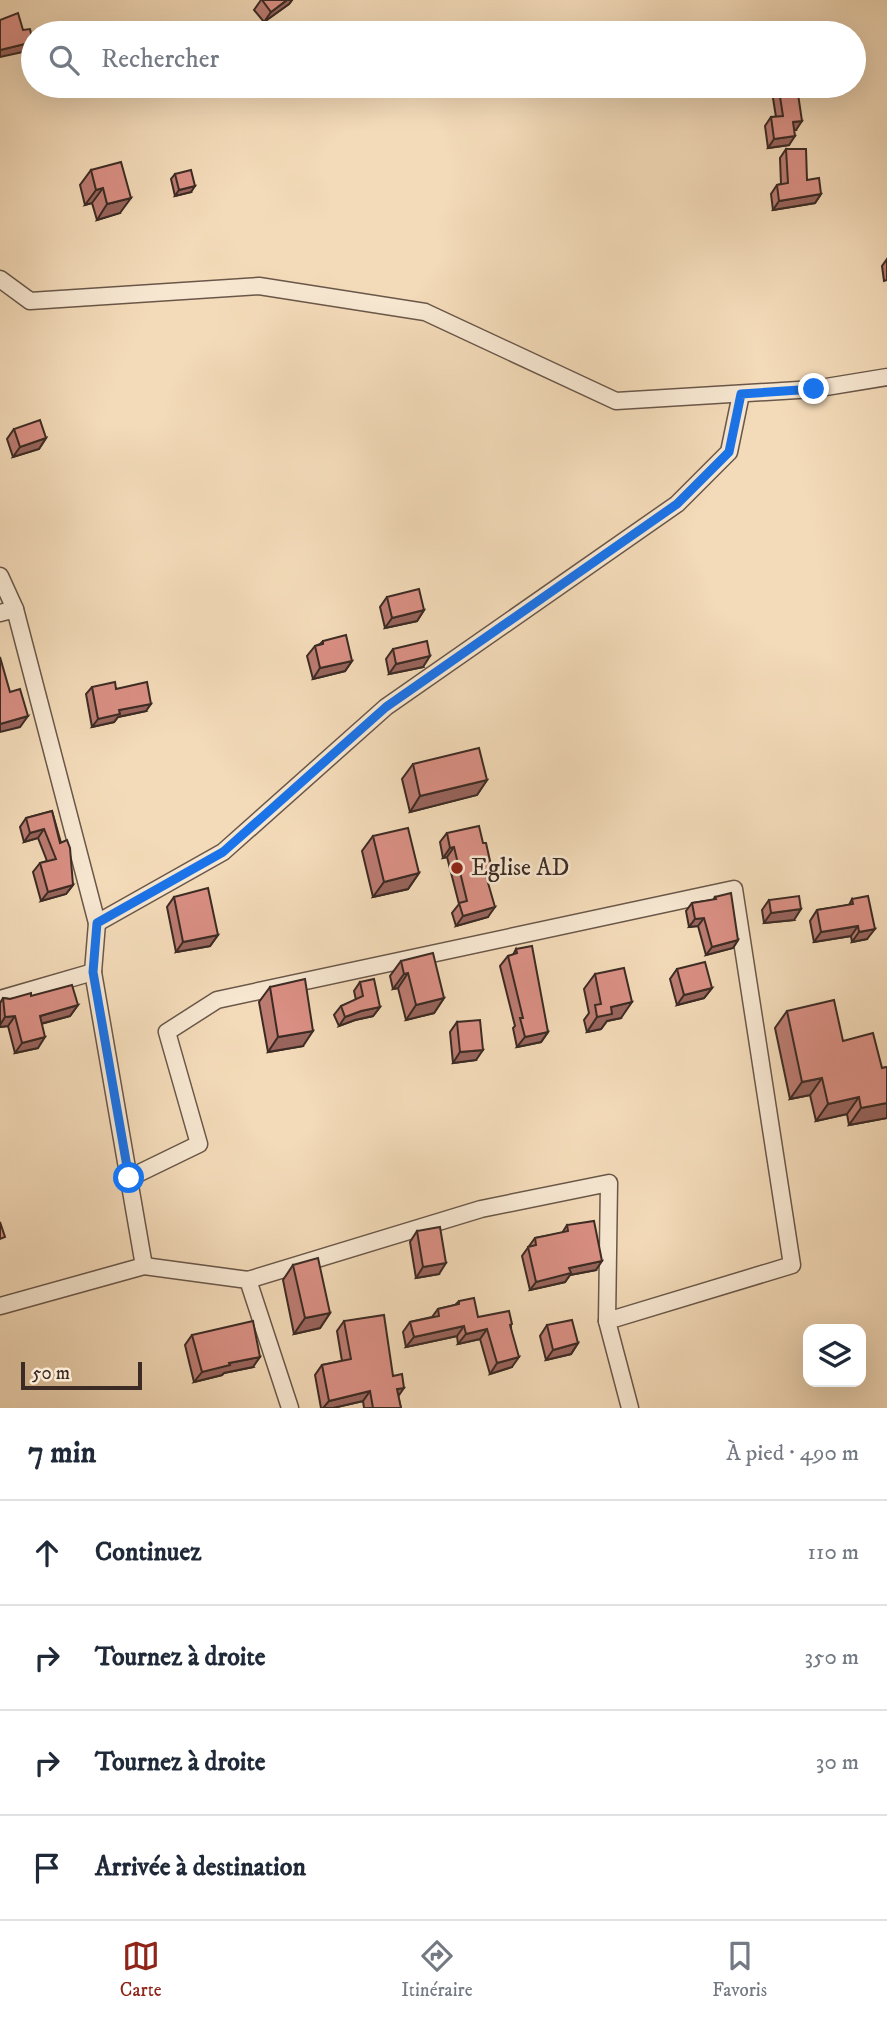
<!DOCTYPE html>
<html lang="fr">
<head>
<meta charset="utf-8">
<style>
	body { margin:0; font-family:"IM FELL DW Pica",serif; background:#f6f6f7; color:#1f2937 }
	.controls { position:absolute; right:21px; bottom:21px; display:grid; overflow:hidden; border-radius:14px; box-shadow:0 7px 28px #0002 }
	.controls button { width:63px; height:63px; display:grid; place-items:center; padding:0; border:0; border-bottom:2px solid #e0e1e3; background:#fff; color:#1f2937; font:35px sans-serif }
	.scale { position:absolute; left:21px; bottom:18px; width:121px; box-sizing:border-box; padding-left:7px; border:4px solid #3c2b24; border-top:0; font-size:19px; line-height:24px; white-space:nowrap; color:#3c2b24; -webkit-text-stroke:5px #f7e7d1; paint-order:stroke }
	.stop { position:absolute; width:21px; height:21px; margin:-16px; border:5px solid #1a73e8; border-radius:50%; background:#fff }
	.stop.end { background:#1a73e8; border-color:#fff; box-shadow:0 2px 7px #0008 }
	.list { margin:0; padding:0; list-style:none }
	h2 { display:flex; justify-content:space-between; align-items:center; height:91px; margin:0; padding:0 28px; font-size:30px }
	h2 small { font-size:23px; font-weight:400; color:#747a83 }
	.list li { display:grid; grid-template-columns:46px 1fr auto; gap:21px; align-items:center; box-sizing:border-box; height:105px; padding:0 28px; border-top:2px solid #e0e1e3 }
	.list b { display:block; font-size:26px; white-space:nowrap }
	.list em { font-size:23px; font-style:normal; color:#747a83 }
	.icon { flex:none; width:38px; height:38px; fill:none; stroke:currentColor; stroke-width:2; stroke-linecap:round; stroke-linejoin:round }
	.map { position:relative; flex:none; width:887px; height:1408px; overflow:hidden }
	.search { position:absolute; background:#fff; box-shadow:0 7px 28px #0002; left:21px; right:21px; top:21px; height:77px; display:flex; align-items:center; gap:18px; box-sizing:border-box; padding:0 24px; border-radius:38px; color:#747a83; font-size:26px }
	.sheet { height:511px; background:#fff }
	nav { display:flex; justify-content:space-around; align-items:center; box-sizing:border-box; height:98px; border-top:2px solid #e0e1e3; background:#fff; font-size:19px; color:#747a83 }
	nav a { display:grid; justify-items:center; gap:4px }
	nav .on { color:#8f2418 }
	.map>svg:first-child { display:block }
</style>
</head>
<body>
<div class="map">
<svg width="887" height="1408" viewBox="0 0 887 1408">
	<rect width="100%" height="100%" fill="#f3dab8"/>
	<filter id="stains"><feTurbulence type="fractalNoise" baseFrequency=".00286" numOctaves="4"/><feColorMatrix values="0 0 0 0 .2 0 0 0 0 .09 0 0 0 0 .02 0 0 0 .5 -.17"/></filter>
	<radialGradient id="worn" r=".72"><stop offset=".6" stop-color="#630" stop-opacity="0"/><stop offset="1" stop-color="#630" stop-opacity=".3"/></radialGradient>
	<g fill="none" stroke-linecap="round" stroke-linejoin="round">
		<g stroke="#6a5749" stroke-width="19">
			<g id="minor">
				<path d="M0,279L30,301L259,286L425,312L616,401L814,389L887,377"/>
				<path d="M0,576L15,609"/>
				<path d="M0,613L15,609L97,923L93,972"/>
				<path d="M97,923L223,852L386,707L677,504L729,452L741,394"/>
				<path d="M0,999L93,972L144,1266L0,1306"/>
				<path d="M129,1178L199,1144L167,1032L217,1000L734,889L792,1265L607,1321L630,1408"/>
				<path d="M144,1266L248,1280L290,1408"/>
				<path d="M248,1280L481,1209L609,1183L607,1321"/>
			</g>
		</g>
		<use href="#minor" stroke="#f7e7d1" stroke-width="16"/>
	</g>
	<g fill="#bb7b71" stroke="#3c2b24" stroke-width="2">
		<path d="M261,0H292L289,4L264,22L254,10Z"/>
		<path d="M779,90L796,130H794L789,145L768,148L765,126L771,117H776L773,98Z"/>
		<path d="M786,149L807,180L821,194L815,203L773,210L771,194L777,185L781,184L780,158Z"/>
		<path d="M91,170L120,213L97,220L92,203L85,205L80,185Z"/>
		<path d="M175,174L191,192L175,196L171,179Z"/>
		<path d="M887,259V280L884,281L882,266Z"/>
		<path d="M14,429L46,438L39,449L13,457L7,439Z"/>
		<path d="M387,597L424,610L417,621L385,628L380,607Z"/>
		<path d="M323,641L352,661L345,671L313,679L307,656L315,646L320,644Z"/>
		<path d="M393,649L423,667L389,674L386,659Z"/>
		<path d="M92,687L116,689L146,711L118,717L114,722L92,727L86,694Z"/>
		<path d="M413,764L487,780L477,795L410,812L402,779Z"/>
		<path d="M52,811L73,885L66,894L41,901L33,872L40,863L47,861L38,838L24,842L20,827L26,818Z"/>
		<path d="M447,833L483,843L493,874L488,881V917L456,926L452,913L459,904L447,857L443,858L440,842Z"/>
		<path d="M373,836L419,873L408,889L373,897L362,851Z"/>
		<path d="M174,897L218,935L210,946L176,952L167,907Z"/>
		<path d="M715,897L738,940L733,948L706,955L698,926L689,927L686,911L692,903L713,900Z"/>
		<path d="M852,899L867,939L852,942L851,936L814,942L810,921L817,910L849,905Z"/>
		<path d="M769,900L794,920L764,923L762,910Z"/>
		<path d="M516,949L548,1032L541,1042L517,1047L513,1028L515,1026L500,966L508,956L513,955Z"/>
		<path d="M401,961L444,998L434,1013L406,1020L398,988L393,989L390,976Z"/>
		<path d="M677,969L712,988L704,998L677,1005L670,979Z"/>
		<path d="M595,974L621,1018L607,1021L601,1029L587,1032L584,1020L589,1013L584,989Z"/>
		<path d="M360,982L380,1007L373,1016L355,1020L339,1026L334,1015L341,1006L356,1000L354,991Z"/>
		<path d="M270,987L303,1046L268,1052L259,1002Z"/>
		<path d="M31,996L78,1005L70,1016L41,1024L38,1048L15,1053L8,1026L0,1027V1003L3,998L10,999Z"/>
		<path d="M787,1011L843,1041L882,1068L887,1067V1118L849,1125L847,1114L816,1121L810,1095L790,1099L775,1028Z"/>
		<path d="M457,1022L476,1060L453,1063L450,1032Z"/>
		<path d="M567,1225L596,1270L570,1275L565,1282L530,1290L522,1256L535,1238L562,1233Z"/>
		<path d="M417,1231L439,1274L416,1278L410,1242Z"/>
		<path d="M293,1265L330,1313L320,1328L294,1334L283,1280Z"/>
		<path d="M459,1301L478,1317L511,1326L512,1367L490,1374L480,1339L458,1344L457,1336L406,1347L403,1332L410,1322L432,1317L438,1309L455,1305Z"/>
		<path d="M344,1321L393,1376L401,1408H364L363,1401L333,1408H321L315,1375L322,1365L342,1361L337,1331Z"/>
		<path d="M547,1325L578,1343L571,1354L546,1360L540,1336Z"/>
		<path d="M192,1335L253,1367L224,1373L222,1375L194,1382L185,1345Z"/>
	</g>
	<g fill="#98645c" stroke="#3c2b24" stroke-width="2">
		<path d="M287,0H292L289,4L264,22L271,12Z"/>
		<path d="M33,42L27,51L0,57V50Z"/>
		<path d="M802,121L796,130H787L793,122Z"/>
		<path d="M795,136L789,145L768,148L774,139Z"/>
		<path d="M195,186L191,192L175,196L179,190Z"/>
		<path d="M103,188L92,203L85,205L96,190Z"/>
		<path d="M821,194L815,203L773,210L779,201Z"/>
		<path d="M131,198L120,213L97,220L107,204Z"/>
		<path d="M46,438L39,449L13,457L20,447Z"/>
		<path d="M424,610L417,621L385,628L392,618Z"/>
		<path d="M430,656L423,667L389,674L396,664Z"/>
		<path d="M352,661L345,671L313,679L320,668Z"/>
		<path d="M151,704L146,711L118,717L114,722L92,727L98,719L119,710Z"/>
		<path d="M28,716L20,727L0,732V724Z"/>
		<path d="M487,780L477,795L410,812L420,796Z"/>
		<path d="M44,829L38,838L24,842L30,833Z"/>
		<path d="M454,847L447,857L443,858L450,848Z"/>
		<path d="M419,873L408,889L373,897L384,882Z"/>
		<path d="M73,885L66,894L41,901L48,892Z"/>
		<path d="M495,907L488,917L456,926L463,916Z"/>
		<path d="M801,909L794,920L764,923L771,913Z"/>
		<path d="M704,918L698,926L689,927L695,919Z"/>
		<path d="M858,926L851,936L814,942L821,932Z"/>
		<path d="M875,929L867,939L852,942L859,932Z"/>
		<path d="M218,935L210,946L176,952L183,942Z"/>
		<path d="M738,940L733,948L706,955L712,947Z"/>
		<path d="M408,973L398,988L393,989L404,974Z"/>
		<path d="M712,988L704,998L677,1005L684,995Z"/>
		<path d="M444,998L434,1013L406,1020L416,1005Z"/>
		<path d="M632,1002L621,1018L607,1021L601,1029L587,1032L597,1017L611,1007Z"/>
		<path d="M78,1005L70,1016L32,1026L40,1016Z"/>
		<path d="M380,1007L373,1016L355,1020L339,1026L345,1017L361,1011Z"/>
		<path d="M15,1016L8,1026L0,1027V1025L5,1017Z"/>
		<path d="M313,1031L303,1046L268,1052L278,1037Z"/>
		<path d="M548,1032L541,1042L517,1047L525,1037Z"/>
		<path d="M45,1037L38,1048L15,1053L22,1043Z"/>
		<path d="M483,1050L476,1060L453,1063L460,1052Z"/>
		<path d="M822,1078L810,1095L790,1099L802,1082Z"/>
		<path d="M859,1097L847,1114L816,1121L828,1104Z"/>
		<path d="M887,1103V1118L849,1125L861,1108Z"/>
		<path d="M602,1261L596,1270L570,1275L565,1282L530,1290L536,1282L569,1268Z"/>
		<path d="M446,1263L439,1274L416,1278L423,1267Z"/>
		<path d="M330,1313L320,1328L294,1334L305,1318Z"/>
		<path d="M464,1326L457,1336L406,1347L414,1337Z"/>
		<path d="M487,1329L480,1339L458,1344L466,1334Z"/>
		<path d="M578,1343L571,1354L546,1360L553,1350Z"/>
		<path d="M260,1357L253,1367L224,1373L222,1375L194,1382L202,1372L229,1363Z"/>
		<path d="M519,1357L512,1367L490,1374L497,1363Z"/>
		<path d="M404,1388L397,1398V1389Z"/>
		<path d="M370,1391L363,1401L333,1408H323L329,1401Z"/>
	</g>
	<g fill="#d98f83" stroke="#3c2b24" stroke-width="2">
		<path d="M262,0H287L271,12Z"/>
		<path d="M18,13L23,30L30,29L33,42L0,50V20Z"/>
		<path d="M797,87L802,121L793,122L795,136L774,139L771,117L783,116L779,90Z"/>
		<path d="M786,149H806L807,180L819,178L821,194L779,201L777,185L788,183Z"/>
		<path d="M121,162L131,198L107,204L103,188L96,190L91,170Z"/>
		<path d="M191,170L195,186L179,190L175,174Z"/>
		<path d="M40,420L46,438L20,447L14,429Z"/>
		<path d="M419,589L424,610L392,618L387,597Z"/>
		<path d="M346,635L352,661L320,668L315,646L323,644V641Z"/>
		<path d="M427,641L430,656L396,664L393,649Z"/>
		<path d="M0,657L10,692L20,689L28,716L0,724Z"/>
		<path d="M115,682L116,689L147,682L151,704L119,710L120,714L98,719L92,687Z"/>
		<path d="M479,748L487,780L420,796L413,764Z"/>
		<path d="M52,811L60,843L67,840L70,848L73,885L48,892L40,863L56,859L44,829L30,833L26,818Z"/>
		<path d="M479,826L483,843H486L493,874L486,876L495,907L463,916L459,903L467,901L454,847L450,848L447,833Z"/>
		<path d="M408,828L419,873L384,882L373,836Z"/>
		<path d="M208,888L218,935L183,942L174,897Z"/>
		<path d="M731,893L738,940L712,947L704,918L695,919L692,903L716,899L715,897Z"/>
		<path d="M799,896L801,909L771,913L769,900Z"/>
		<path d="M868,896L875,929L859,932L858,926L821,932L817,910L853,904L852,899Z"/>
		<path d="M532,946L548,1032L525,1037L520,1018H523L508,956L517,953L516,949Z"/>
		<path d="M433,953L444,998L416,1005L408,973L404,974L401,961Z"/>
		<path d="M705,962L712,988L684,995L677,969Z"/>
		<path d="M624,968L632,1002L611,1007L612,1014L597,1017L595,1005L601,1004L595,974Z"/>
		<path d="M305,979L313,1031L278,1037L270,987Z"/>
		<path d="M374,979L380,1007L361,1011L345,1017L341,1006L363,996L360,982Z"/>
		<path d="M72,985L78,1005L40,1016L45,1037L22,1043L15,1016L5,1017L3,998L10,999L31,993V996Z"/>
		<path d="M834,1000L843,1041L873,1033L882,1068L887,1067V1103L861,1108L859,1097L828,1104L822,1078L802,1082L787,1011Z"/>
		<path d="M480,1020L483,1050L460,1052L457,1022Z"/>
		<path d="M594,1221L602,1261L569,1268L571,1273L536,1282L528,1247L536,1245L535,1238L568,1231L567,1225Z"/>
		<path d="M0,1222L5,1237L0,1239Z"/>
		<path d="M440,1227L446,1263L423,1267L417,1231Z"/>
		<path d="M318,1258L330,1313L305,1318L293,1265Z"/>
		<path d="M474,1298L478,1317L509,1311L512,1324L510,1325L519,1357L497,1363L487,1329L466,1334L464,1326L414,1337L410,1322L439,1316L438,1309L459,1304V1301Z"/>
		<path d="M384,1315L393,1376L402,1374L404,1388L397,1389L401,1408H373L370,1391L329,1401L322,1365L351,1359L344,1321Z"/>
		<path d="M572,1320L578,1343L553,1350L547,1325Z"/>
		<path d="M253,1321L260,1357L229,1363L230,1365L202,1372L192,1335Z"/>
	</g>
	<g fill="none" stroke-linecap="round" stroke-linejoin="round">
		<path stroke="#1a73e8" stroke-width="9" d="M129,1178L93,972L97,923L223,852L386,707L677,504L729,452L741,394L814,389"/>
	</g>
	<circle fill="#8f2418" stroke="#f7e7d1" stroke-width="2.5" cx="457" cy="868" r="7"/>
	<g text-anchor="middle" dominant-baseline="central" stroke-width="5" stroke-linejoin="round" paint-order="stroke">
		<g font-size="24" fill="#3c2b24" stroke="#f7e7d1" text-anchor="start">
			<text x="471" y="868">Eglise AD</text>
		</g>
	</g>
	<rect width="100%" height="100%" filter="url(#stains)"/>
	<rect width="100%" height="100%" fill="url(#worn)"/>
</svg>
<div class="controls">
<button><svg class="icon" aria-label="layers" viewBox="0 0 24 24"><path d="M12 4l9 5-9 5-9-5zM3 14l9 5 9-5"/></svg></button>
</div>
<div class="scale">50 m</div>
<div class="stop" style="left:129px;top:1178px"></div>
<div class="stop end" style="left:814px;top:389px"></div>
<div class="search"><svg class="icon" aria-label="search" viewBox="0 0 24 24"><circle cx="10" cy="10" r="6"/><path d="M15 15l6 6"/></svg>Rechercher</div>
</div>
<section class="sheet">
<h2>7 min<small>À pied · 490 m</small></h2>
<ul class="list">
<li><svg class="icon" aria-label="ahead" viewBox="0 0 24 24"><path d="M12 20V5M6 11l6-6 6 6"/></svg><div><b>Continuez</b></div><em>110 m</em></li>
<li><svg class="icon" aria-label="right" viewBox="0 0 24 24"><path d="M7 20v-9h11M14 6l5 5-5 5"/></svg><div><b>Tournez à droite</b></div><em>350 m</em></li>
<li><svg class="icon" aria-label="right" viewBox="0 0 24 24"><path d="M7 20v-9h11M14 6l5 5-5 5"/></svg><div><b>Tournez à droite</b></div><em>30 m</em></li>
<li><svg class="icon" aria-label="arrive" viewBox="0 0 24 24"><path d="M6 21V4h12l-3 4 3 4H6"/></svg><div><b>Arrivée à destination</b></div></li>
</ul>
</section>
<nav>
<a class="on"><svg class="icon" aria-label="map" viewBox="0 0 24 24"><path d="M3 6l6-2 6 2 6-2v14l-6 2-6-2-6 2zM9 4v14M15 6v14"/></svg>Carte</a>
<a><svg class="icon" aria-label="directions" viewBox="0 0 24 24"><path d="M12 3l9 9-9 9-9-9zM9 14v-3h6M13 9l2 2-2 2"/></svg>Itinéraire</a>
<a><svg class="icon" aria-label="saved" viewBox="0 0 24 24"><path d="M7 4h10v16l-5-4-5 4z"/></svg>Favoris</a>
</nav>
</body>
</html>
